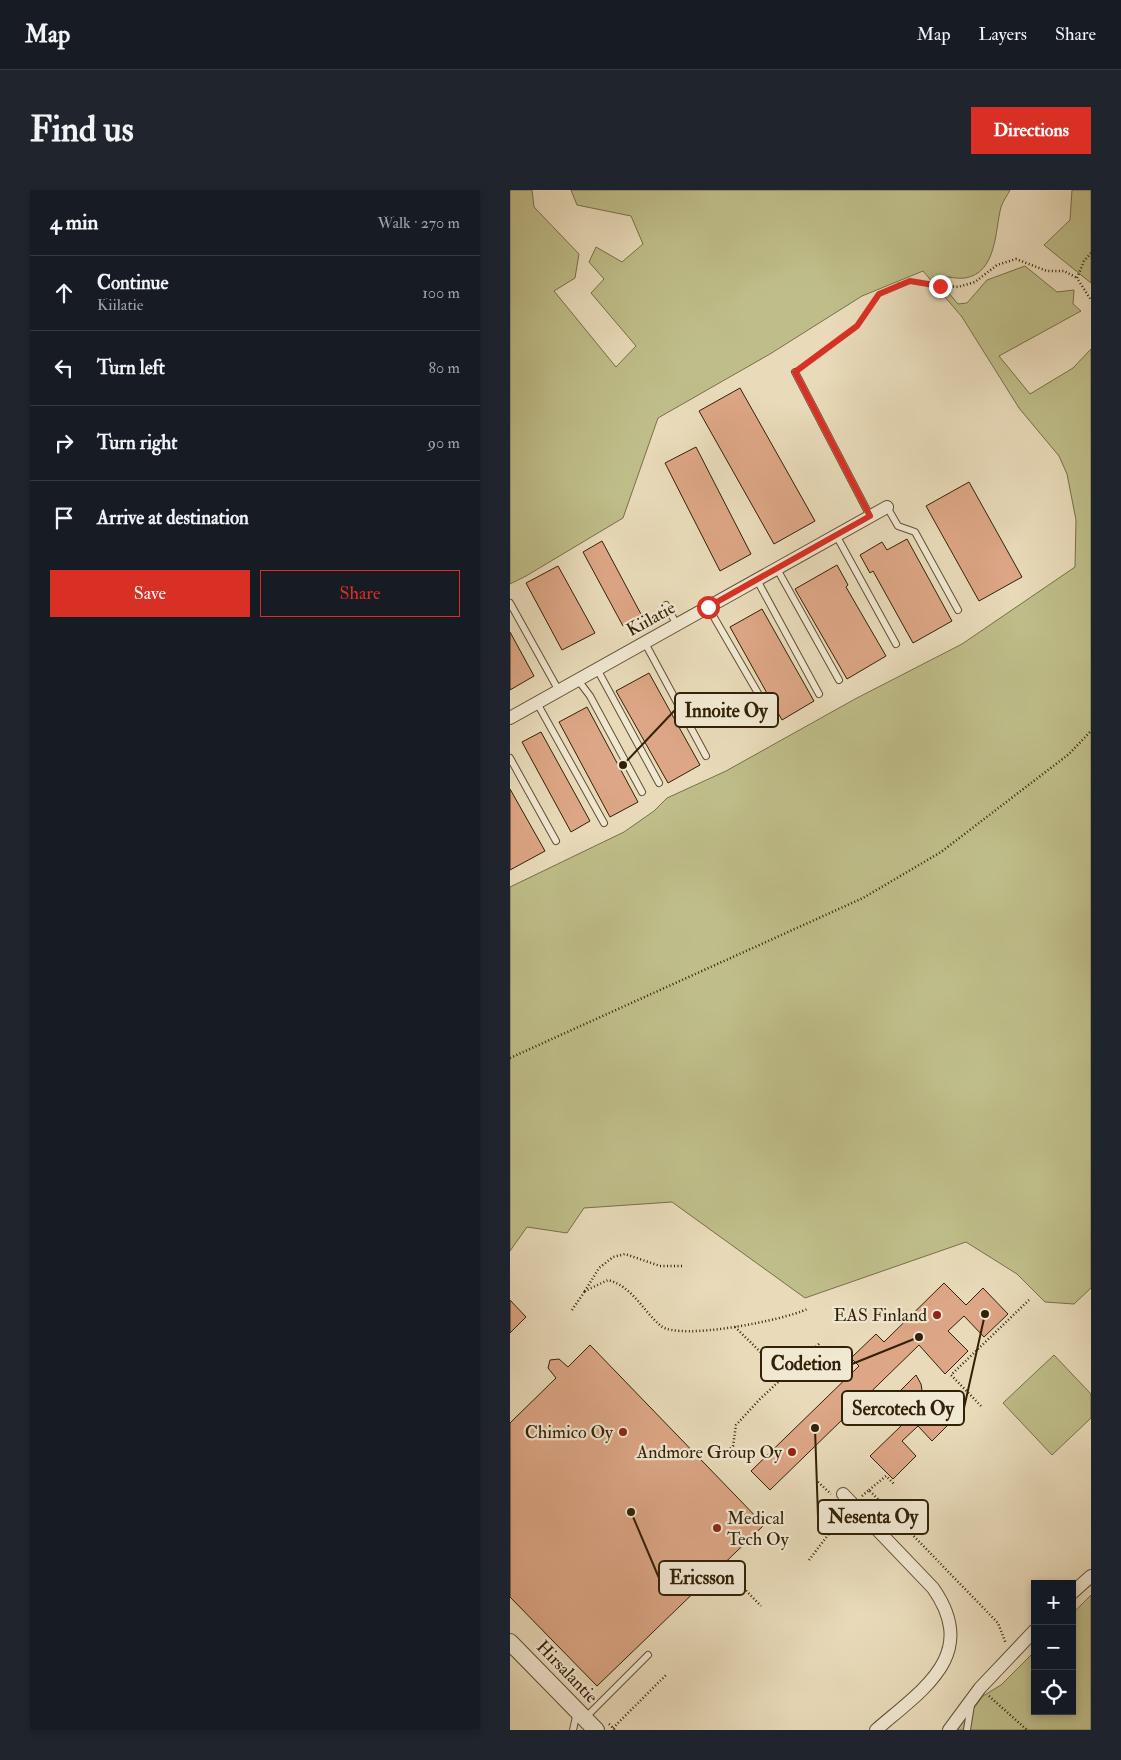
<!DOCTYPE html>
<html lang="en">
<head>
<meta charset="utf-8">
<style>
	body { margin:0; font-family:"IM FELL Double Pica",serif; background:#20242c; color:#f1f3f6 }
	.controls { position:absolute; right:15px; bottom:15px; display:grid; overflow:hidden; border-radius:0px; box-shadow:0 2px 8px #0003 }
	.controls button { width:45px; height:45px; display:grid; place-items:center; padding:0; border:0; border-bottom:1px solid #363941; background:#171b24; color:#f1f3f6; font:25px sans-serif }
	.stop { position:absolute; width:15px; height:15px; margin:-11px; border:4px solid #d93025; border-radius:50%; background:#fff }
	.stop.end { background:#d93025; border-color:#fff; box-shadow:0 1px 5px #0008 }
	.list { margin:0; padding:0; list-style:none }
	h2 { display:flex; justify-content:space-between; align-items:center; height:65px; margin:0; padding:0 20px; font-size:21px }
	h2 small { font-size:16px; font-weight:400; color:#9ea1a6 }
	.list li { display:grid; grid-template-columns:32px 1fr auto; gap:15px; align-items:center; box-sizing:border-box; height:75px; padding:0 20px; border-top:1px solid #363941 }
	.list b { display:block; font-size:19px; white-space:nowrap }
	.list p { margin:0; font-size:16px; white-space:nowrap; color:#9ea1a6 }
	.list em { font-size:16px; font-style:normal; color:#9ea1a6 }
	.actions { display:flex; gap:10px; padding:15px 20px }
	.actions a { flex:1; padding:11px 0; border:1px solid #d93025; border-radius:0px; text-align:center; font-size:18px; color:#d93025 }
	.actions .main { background:#d93025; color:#fff }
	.icon { flex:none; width:28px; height:28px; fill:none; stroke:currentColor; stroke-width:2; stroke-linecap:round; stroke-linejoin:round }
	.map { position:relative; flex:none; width:581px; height:1540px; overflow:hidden; border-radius:0px }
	header { display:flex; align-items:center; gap:30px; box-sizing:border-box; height:70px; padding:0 25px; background:#171b24; border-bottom:1px solid #363941 }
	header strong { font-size:24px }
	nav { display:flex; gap:28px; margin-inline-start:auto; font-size:18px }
	.intro { display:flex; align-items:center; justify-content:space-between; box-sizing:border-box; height:120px; padding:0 30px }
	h1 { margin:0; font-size:35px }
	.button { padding:12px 22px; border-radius:0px; background:#d93025; color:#fff; font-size:18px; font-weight:700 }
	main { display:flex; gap:30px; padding:0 30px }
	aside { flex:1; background:#171b24; border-radius:0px; box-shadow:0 2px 8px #0003 }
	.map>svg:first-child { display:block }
</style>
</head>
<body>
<header>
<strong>Map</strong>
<nav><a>Map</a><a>Layers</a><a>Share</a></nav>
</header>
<div class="intro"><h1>Find us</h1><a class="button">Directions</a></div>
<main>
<aside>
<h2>4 min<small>Walk · 270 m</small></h2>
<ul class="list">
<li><svg class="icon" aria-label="ahead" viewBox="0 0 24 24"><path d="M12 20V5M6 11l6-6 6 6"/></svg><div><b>Continue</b><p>Kiilatie</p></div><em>100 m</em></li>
<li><svg class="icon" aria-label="left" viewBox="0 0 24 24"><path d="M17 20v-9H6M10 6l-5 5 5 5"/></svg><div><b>Turn left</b></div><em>80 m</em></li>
<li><svg class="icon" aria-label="right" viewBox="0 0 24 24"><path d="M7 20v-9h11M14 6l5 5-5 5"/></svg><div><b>Turn right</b></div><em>90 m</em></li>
<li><svg class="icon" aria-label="arrive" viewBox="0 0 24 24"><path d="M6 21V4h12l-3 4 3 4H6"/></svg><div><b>Arrive at destination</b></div></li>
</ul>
<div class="actions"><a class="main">Save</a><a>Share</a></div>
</aside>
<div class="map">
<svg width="581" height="1540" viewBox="0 0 581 1540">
	<rect width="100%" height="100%" fill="#e9dbba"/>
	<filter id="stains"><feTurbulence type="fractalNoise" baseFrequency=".004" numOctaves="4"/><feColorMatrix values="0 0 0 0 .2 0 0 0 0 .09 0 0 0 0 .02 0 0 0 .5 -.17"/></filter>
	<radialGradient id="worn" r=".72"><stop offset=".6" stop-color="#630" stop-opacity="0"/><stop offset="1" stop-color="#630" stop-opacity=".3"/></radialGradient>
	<g fill="#bfbe8a" stroke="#787048">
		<path d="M0,0H22L24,17L69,64L65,88L44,101L106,177L126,156L81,103L94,89L79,72L86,57L112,72L133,54L121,26L67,15L61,0H500C497,6 493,11 491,17C485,40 487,83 455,88C448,89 439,87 432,86L428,90L448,114L457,113L477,90L515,76L547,102L564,100L563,114L571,121L489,166L520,204L563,178L581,159V1098L564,1114L535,1112L507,1084L456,1052L295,1108L162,1012L74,1018L57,1043L17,1037L0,1061V697L114,642L144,621L157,608L216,581L345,509L452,454L565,377L566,330L557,284L549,266L509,218L452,127L413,81L352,106L260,164L148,228L113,328L16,386L0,394Z"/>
		<path d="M562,0H581V93L534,55L560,30Z"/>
		<path d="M544,1165L581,1204V1228L542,1265L493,1213Z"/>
		<path d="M581,1405V1540H447L473,1506L491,1495L525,1461V1521H562V1424Z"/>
	</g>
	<g fill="#dda686" stroke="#322106">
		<path d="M230,198L305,331L264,354L189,221Z"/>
		<path d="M186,257L241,364L210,381L155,273Z"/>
		<path d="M459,292L512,387L469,411L416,316Z"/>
		<path d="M397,349L442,431L403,453L363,381L360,383L350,365L372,352L377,360Z"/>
		<path d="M92,351L132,426L113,436L73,362Z"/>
		<path d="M327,375L338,395L336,397L376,466L337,489L285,399Z"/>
		<path d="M48,376L85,443L52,460L16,393Z"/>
		<path d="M252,419L304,511L272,530L220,437Z"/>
		<path d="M0,442L24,486L0,500Z"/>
		<path d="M139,483L190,575L158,593L106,501Z"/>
		<path d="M77,517L128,612L100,627L49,532Z"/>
		<path d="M31,542L80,631L61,642L12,552Z"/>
		<path d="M0,599L35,661L0,680Z"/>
		<path d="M434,1093L456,1115L473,1098L498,1124L474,1147L454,1126L438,1141L458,1161L435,1184L409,1155L260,1300L241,1281L349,1176L341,1168L366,1144L374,1152Z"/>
		<path d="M0,1110L16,1127L0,1143Z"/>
		<path d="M80,1155L254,1335L87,1496L0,1407V1233L46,1188L38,1178L40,1170L49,1169L58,1177Z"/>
		<path d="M406,1185L411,1194L414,1213L423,1205L445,1228L422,1251L408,1236L392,1251L406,1266L383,1289L360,1266L392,1235L374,1217Z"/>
	</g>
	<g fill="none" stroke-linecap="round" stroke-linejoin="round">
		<g stroke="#605033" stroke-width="8">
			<g id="service">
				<path d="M285,182L360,326"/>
				<path d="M377,317L388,336L405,342L448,420"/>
				<path d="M326,345L386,454"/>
				<path d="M267,379L329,490"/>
				<path d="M247,390L309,504"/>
				<path d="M0,413L49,501"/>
				<path d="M156,415L167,435"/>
				<path d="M198,417L263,529"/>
				<path d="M135,453L196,566"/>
				<path d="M87,479L149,593"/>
				<path d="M68,490L80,506L132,602"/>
				<path d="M27,513L94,633"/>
				<path d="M0,568L46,651"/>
				<path d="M75,1528L138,1465"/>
				<path d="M63,1540L67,1522"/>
				<path d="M457,1540L461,1515"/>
			</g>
		</g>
		<g stroke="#605033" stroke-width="14">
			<g id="minor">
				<path d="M0,528L377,317"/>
				<path d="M333,1304L423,1398C470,1465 413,1499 366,1540"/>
				<path d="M562,1403L581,1386"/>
				<path d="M439,1540L470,1498L525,1440"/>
			</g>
		</g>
		<g stroke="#605033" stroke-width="18">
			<path id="tertiary" d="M0,1452L86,1540"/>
		</g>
		<g stroke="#322106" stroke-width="2.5" stroke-dasharray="1 2.5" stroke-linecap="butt">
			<path d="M581,63L574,71L567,88L581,110"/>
			<path d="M291,177L347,136L369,104L388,94L400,91L448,97L465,92L487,75L506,69L537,81H554L567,88"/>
			<path d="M0,868L353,708L431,662L559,564L581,541"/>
			<path d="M172,1076H150L115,1064L103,1067L89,1078L75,1101L98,1090C122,1096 133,1121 151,1136C170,1151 275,1130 297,1119"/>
			<path d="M62,1120L75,1101"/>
			<path d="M225,1137L275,1186"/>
			<path d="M471,1216L441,1185L519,1110"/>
			<path d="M210,1268L223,1256L226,1235L250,1209L310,1153"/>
			<path d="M308,1292L321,1304"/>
			<path d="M359,1300L376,1286L385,1295"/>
			<path d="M352,1306L359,1300L488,1433L496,1454"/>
			<path d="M299,1370L334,1324"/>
			<path d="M219,1383L251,1416"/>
			<path d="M479,1506L517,1540"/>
			<path d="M99,1534L105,1540"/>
			<path d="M103,1538L157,1484"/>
		</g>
		<use href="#service" stroke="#f1e8d2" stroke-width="6"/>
		<use href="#minor" stroke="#f1e8d2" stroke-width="12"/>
		<use href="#tertiary" stroke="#f1e8d2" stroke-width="16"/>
	</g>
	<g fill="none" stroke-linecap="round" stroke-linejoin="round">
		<path stroke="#d93025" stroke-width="6" d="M198,417L360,326L285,182L347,136L369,104L400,91L430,96"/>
	</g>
	<g fill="#8f2418" stroke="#f1e8d2" stroke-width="2">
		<circle cx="427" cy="1125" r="5"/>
		<circle cx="113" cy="1242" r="5"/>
		<circle cx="282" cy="1262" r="5"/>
		<circle cx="207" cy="1338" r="5"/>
	</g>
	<g text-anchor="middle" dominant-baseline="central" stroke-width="4.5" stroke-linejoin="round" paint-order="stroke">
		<g font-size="18" fill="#322106" stroke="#f1e8d2">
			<text transform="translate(141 429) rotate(-29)">Kiilatie</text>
			<text transform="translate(57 1482) rotate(46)">Hirsalantie</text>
		</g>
		<g font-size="18" fill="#322106" stroke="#f1e8d2" text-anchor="end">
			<text x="417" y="1125">EAS Finland</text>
			<text x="103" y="1242">Chimico Oy</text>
			<text x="272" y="1262">Andmore Group Oy</text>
			<text x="217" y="1328" text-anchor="start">Medical<tspan x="217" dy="21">Tech Oy</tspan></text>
		</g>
	</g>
	<path fill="none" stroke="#322106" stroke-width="2" d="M113 575L165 520M409 1147L342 1174M475 1124L454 1218M305 1238L308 1327M121 1322L149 1388"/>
	<g fill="#322106" stroke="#f1e8d2" stroke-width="2">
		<circle cx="113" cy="575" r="5"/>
		<circle cx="409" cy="1147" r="5"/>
		<circle cx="475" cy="1124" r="5"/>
		<circle cx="305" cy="1238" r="5"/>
		<circle cx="121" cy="1322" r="5"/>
	</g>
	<g fill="#f1e8d2" stroke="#322106" stroke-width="2">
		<rect x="165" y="503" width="103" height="34" rx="5"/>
		<rect x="251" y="1157" width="91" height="34" rx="5"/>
		<rect x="332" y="1201" width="122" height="34" rx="5"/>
		<rect x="308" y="1310" width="110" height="34" rx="5"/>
		<rect x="149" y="1371" width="86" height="34" rx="5"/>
	</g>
	<g font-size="19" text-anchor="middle" font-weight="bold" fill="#322106">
		<text x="216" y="527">Innoite Oy</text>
		<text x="296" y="1180">Codetion</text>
		<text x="393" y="1225">Sercotech Oy</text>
		<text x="363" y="1333">Nesenta Oy</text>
		<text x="192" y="1394">Ericsson</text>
	</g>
	<rect width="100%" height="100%" filter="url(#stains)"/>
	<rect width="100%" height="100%" fill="url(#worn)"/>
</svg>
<div class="controls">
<button>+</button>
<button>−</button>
<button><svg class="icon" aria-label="locate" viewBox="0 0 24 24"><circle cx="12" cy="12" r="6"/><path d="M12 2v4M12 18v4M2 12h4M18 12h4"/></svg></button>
</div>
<div class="stop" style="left:198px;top:417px"></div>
<div class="stop end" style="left:430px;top:96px"></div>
</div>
</main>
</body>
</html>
